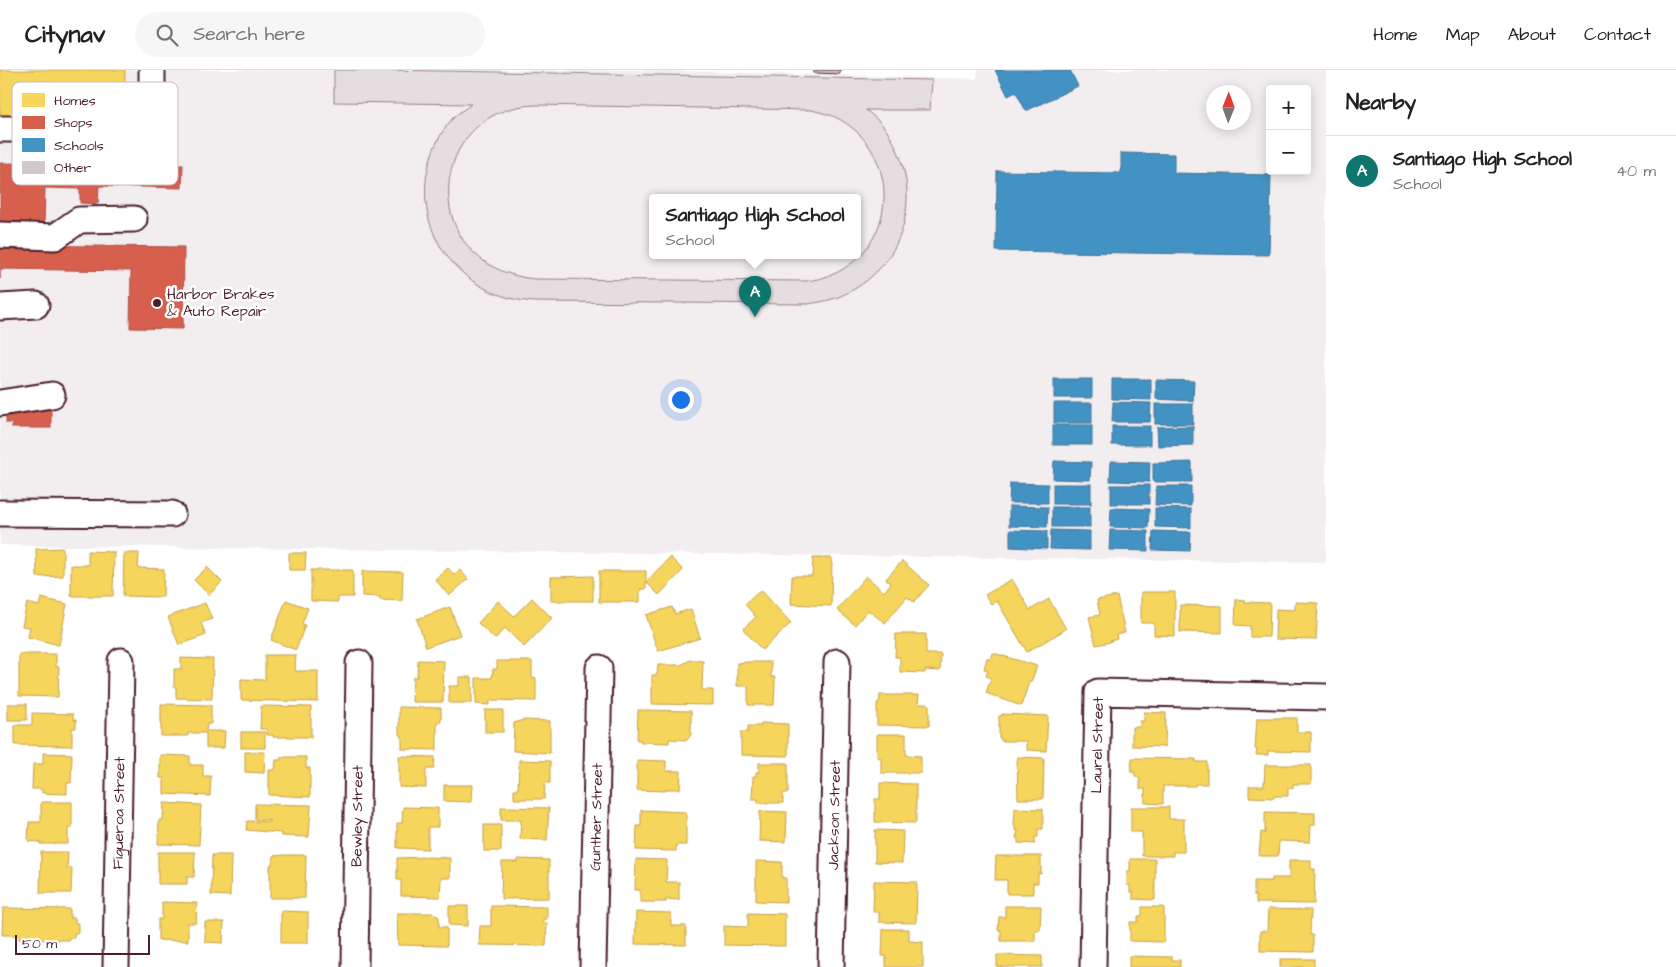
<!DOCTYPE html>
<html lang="en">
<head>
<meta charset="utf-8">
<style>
	body { margin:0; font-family:"Architects Daughter",sans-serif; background:#f6f6f6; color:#222 }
	.controls { position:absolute; right:15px; top:15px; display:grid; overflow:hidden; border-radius:5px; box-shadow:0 2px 12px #0003 }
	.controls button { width:45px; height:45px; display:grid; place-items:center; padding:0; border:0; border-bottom:1px solid #e0e0e0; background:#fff; color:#222; font:25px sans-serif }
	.compass { position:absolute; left:1206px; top:15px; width:45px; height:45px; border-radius:50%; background:#fff; box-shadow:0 2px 12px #0003; rotate:1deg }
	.scale { position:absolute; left:15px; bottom:12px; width:135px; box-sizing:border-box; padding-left:5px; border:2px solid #4a1f2b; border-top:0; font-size:14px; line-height:18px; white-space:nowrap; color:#4a1f2b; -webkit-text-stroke:4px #fff; paint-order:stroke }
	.you { position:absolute; left:680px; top:329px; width:18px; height:18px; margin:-12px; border:4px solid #fff; border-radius:50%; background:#1a73e8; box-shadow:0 0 0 8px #1a73e833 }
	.badge { display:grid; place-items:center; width:32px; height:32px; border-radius:50%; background:#0f766e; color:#fff; font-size:16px; font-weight:700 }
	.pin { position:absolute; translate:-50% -41px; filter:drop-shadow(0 1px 2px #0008) }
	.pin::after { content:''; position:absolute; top:26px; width:18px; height:15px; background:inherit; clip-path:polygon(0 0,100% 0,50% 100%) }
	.popup { position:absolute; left:649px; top:124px; width:212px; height:65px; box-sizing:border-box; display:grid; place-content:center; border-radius:5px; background:#fff; filter:drop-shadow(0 1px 4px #0005); font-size:16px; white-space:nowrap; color:#767676 }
	.popup b { font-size:19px; color:#222 }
	.popup::after { content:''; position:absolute; left:50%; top:100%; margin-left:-10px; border:10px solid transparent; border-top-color:#fff }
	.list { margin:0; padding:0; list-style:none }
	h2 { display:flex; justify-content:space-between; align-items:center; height:65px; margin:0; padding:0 20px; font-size:21px }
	h2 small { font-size:16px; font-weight:400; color:#767676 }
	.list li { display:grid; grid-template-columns:32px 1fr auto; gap:15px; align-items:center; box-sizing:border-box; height:70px; padding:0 20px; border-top:1px solid #e0e0e0 }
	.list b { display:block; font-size:19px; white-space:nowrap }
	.list p { margin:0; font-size:16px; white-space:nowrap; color:#767676 }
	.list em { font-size:16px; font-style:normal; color:#767676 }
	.icon { flex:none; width:28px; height:28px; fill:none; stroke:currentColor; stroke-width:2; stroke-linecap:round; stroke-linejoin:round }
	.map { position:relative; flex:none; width:1326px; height:897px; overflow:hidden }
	header { display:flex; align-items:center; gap:30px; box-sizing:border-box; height:70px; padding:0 25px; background:#fff; border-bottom:1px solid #e0e0e0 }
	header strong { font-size:24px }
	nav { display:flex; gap:28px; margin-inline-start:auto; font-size:18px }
	.search { width:350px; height:45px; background:#f6f6f6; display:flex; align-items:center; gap:12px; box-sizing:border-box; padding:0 18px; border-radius:28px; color:#767676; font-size:19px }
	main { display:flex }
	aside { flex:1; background:#fff }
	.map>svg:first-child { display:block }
</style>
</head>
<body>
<header>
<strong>Citynav</strong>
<div class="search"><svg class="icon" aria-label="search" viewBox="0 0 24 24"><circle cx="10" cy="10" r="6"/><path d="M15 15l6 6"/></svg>Search here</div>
<nav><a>Home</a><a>Map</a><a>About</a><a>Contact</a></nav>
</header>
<main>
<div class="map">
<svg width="1326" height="897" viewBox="0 0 1326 897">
	<rect width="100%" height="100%" fill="#fff"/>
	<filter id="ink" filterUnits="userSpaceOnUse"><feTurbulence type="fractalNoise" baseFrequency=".02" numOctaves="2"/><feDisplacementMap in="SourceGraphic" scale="10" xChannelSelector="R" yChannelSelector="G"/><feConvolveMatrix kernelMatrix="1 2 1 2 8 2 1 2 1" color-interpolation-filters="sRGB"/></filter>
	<g filter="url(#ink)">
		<path fill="#f2eeef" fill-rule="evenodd" d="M0,0H642L977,9L978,0H1326V492L0,475ZM1270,19H1307V101H1270ZM1214,22H1244V52H1214ZM652,128H858V186H652Z"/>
		<path fill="#e5dee0" stroke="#987e86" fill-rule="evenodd" d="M334,0H387L932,10L930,40H866C873,46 882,53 887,61C925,119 908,194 845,224C833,230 820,232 808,234L535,232C460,228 406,158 432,84C436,72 444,58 453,48C458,43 465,39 471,34L334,32ZM535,35L811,40C823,43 834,45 844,52C895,84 898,160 849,195C836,205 821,209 806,211L534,209C414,196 426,38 535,35Z"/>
		<g fill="#f6d55c" stroke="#c29e4d">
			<path d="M0,0H125L124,48L0,46Z"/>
			<path d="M63,478V506L37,507L36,479Z"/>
			<path d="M88,481L114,482L113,526H71V495H88Z"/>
			<path d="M124,483H139L138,498L164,499L163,527L123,526Z"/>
			<path d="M289,483H306L305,500H289Z"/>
			<path d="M670,487L683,500L659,525L646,512Z"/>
			<path d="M813,488H832L831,536L791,534L792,506H812Z"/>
			<path d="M902,491L929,515L914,532L907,527L885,553L868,540L855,555L837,540L866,506L884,522L891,513L886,509Z"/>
			<path d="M207,497L222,512L209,525L194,510Z"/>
			<path d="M448,498L454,505L460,500L468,509L449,526L435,509Z"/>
			<path d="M311,500H353V527H338V532L311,531Z"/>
			<path d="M362,501L403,502L402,531L380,530V527L362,526Z"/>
			<path d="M599,501H646V519H640V532H599Z"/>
			<path d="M593,506V531H551V507Z"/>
			<path d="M1012,509L1030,540L1049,529L1066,559L1027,582L997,531L991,534L985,525Z"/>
			<path d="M761,520L791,553L762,580L743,559L756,547L745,534Z"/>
			<path d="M1141,522H1175V566L1154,565V553H1141Z"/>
			<path d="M1117,526L1125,563L1116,565L1117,569L1110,571V572L1096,575L1089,547L1100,545L1097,530Z"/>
			<path d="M41,528L67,534L59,575L28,567L30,557L22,556L27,533L39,536Z"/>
			<path d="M532,528L552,548L524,577L505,558L495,569L478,553L498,531L514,546Z"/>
			<path d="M1236,529L1245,530V532L1270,533L1269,567H1250V556L1235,555Z"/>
			<path d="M286,530L308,538L302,554L305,555L296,580L271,570Z"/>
			<path d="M1295,532L1318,533L1316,570L1275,569L1276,539L1295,540Z"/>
			<path d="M205,533L212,549L201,553L206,565L179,575L168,547Z"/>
			<path d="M1180,535L1222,536V563L1180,562Z"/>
			<path d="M450,537L460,565L426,577L417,549Z"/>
			<path d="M672,537L675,544L691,539L700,568L658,581L646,545Z"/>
			<path d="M896,564H926V584H941L940,601L925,600V603L900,602V587H895Z"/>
			<path d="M993,583L1037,596L1031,612H1029L1021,636L986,623L991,608L986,606L988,600L984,599L987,588L991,590Z"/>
			<path d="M19,584H56V597H59L58,627L19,626Z"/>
			<path d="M265,585H296L295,601H318V632L241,630V609L265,610Z"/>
			<path d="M181,588L213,589L212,629L176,628V617H174V599H181Z"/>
			<path d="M418,590L444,591L443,632H412L413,607H417Z"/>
			<path d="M690,590L703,591L702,620H713V635L652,634V605H657L658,595H681Z"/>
			<path d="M497,591H532V607L536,608V631L490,630V635L476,634V608H492L493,599H497Z"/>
			<path d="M748,592H771V607H775V612L774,635H748V616H737V593Z"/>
			<path d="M459,607H472V633H449V616H459Z"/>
			<path d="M880,625H919L918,634H929V656L877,655V633H879Z"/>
			<rect x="8" y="634" width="19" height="16"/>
			<path d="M161,634L211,635V654H207L206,661H225L224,678H206V663H188V666H161Z"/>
			<path d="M261,636L311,637V667H273V665H267V659H260Z"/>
			<path d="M399,637L441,638V652H437V680L402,679V665H399Z"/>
			<rect x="485" y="640" width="18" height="22"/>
			<path d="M638,640L691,641V665L687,670L669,669V673L641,672V670H637Z"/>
			<path d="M1144,642L1166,643L1165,677L1132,676V657H1140V651H1144Z"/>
			<path d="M32,643L73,644V649L76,650V658H72V676L15,675V655H32Z"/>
			<path d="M1002,644L1048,646L1046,681L1026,680V671H1001V668H999V646H1002Z"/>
			<path d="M1257,648H1297V662H1311V682L1268,681V685H1256L1257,679H1255Z"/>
			<path d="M523,650L550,651V683L513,681L514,653Z"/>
			<path d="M761,653L788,654V686L741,685V662H748V656H761Z"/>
			<rect x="241" y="662" width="24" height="16"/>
			<path d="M877,664H906V685L921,686V703H881V688L877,687Z"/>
			<path d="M245,682H265L264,703L245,702Z"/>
			<path d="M43,683L72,684L71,713H67V724L42,723V719H32L33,694H43Z"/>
			<path d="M160,685L190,686V695H203V706H211L210,726L164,724V708H160Z"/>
			<path d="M399,686L435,687L434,699H426V718L399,717Z"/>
			<path d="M281,687H306V698H310V727L269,725V700H275L276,690H281Z"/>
			<path d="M1017,687L1044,688L1043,729H1018Z"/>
			<path d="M1132,688L1196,689V692H1207V714H1195V716H1163V734L1145,733V719H1140V709L1136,707L1134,702H1131Z"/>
			<path d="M519,690L550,691V713H545L544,729H514V719H518Z"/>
			<path d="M637,690L666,691V701H681L680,719H666L665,721L637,720Z"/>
			<path d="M759,693H788V723H783V733H758V729H752L753,706H756V702H759Z"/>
			<path d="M1265,695H1311V714H1293V718H1288V726H1274V728L1249,727V716H1264Z"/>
			<path d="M880,713L916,714V753L875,752V729H880Z"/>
			<path d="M444,715H473L472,732L444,731Z"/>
			<path d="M41,732H72V758H68V774H40V772L28,771L29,752H41Z"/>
			<path d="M164,733L201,735L199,775L158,774L159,750H163Z"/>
			<path d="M255,734L311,735L309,767L281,766V763L246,760L247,751L269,752V750H255Z"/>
			<path d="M403,737L438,738V757H428V779L397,778V753H402Z"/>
			<path d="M501,737L549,738L547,770L520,769L521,750H501Z"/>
			<path d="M1131,737H1169V749H1184V782H1173V786H1142V762H1131Z"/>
			<path d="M1015,738L1043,739V759H1038V767H1035V774L1018,773V768H1016L1018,760H1015V756H1014Z"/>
			<path d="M641,740L686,742V775H676V781L636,780L637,756H641Z"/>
			<path d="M760,741L787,742L786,772L759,771Z"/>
			<path d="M1265,742L1315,743V755H1311L1310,772L1279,771L1278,786H1259L1261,762L1265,763Z"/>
			<rect x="484" y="755" width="17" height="26"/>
			<path d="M875,760L903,761L902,793L875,792Z"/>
			<path d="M41,782H68L67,798H72L71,823H40Z"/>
			<path d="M158,782H195L194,807H187V814H158Z"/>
			<path d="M212,785H231L230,826L211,825Z"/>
			<path d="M284,785H306L305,828H270V795H272L273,786Z"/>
			<path d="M996,786H1041V804L1038,803V813H1033V824H1007V810H995Z"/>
			<path d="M426,787L450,788V808H441L440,827L401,826V810H397V788Z"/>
			<path d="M518,789L549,790V828L501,829L502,792H518Z"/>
			<path d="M636,789L667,790L666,812H679V830L666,829V832H640V820H635Z"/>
			<path d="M1130,789H1155V830L1133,829V822H1130V815H1127V801H1130Z"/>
			<path d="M1289,790H1311V799H1315L1314,834L1256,833V826H1254V811H1272V808H1289Z"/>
			<path d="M756,791L782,792V808H786V832L756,831Z"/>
			<path d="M874,811L917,812L916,853L879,852V842H873Z"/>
			<path d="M162,832L197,833L196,853H188V871L158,870V849H162Z"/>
			<path d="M449,836H468V856L449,855Z"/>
			<path d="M491,836L547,837V849H543V853H547L546,876L479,875L480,856H491Z"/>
			<path d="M1005,836H1041L1040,860H1035V871H1001V860H998L999,847H1005Z"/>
			<path d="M1142,837H1164V872L1130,871V852H1138V846H1142Z"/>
			<path d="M3,838L70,839V848H75V853H78V863H74V868H69V870L19,869V865H2Z"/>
			<path d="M1268,839L1311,840L1310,865H1313V882L1260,881V861H1267Z"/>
			<path d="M281,841L308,842V873H281Z"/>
			<path d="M636,842L671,843V856H686V875L635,874Z"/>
			<path d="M397,843H433L439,847V857H447V876L398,875Z"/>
			<path d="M748,843L785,844V876L724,875V856L748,857Z"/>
			<path d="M205,852H224L223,873L205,872Z"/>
			<path d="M883,859H909V871L923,872V897H886V886H882Z"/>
			<path d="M997,885L1042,886V897H997Z"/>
			<path d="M1129,886L1172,887V890H1180V897H1129Z"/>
			<rect x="1280" y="889" width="34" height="8"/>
		</g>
		<g fill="#d6604d" stroke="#ac4c43">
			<path d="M0,93L183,95L182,118L99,116L98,134L80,133V119L45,118L44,159H0Z"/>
			<path d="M0,175L184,177L183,259L130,258L131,201L0,199V209Z"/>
			<path d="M6,338H51V358H12V353H6Z"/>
		</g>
		<g fill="#4393c3" stroke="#457095">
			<path d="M995,0H1070L1078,16L1026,41L1016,22L1008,26Z"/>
			<path d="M1121,83L1174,84V103L1271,105L1269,185L996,181L997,101L1121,103Z"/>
			<rect x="1054" y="309" width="38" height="19"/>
			<path d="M1112,309H1151V330L1112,329Z"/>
			<path d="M1156,310L1194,311L1193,331L1156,329Z"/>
			<path d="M1113,332L1151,333L1150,352H1112Z"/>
			<rect x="1054" y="333" width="38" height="20"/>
			<rect x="1155" y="334" width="38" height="20"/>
			<rect x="1053" y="355" width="39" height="20"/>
			<rect x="1112" y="356" width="38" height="19"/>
			<path d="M1193,356V375L1158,376L1157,357Z"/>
			<path d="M1054,391L1091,392L1090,410L1053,409Z"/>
			<path d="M1111,391L1150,392L1149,412L1110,411Z"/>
			<path d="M1192,392V412H1153V393Z"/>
			<path d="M1010,413L1048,414V433H1009Z"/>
			<rect x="1053" y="414" width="38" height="20"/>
			<rect x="1111" y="415" width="38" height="19"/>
			<path d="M1156,416H1191V436L1155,435Z"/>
			<path d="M1009,436L1048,437L1047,457L1009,456Z"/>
			<rect x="1052" y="437" width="38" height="20"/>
			<path d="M1111,438L1149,439L1148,458L1110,457Z"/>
			<path d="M1155,438L1191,439V458L1155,457Z"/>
			<path d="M1010,460L1047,461V479L1010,477Z"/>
			<path d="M1051,460L1090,461V480L1050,479Z"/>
			<path d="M1110,460L1148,461V481L1109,480Z"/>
			<path d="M1153,461L1191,462L1190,481L1152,480Z"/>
		</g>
		<path fill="#d2c7cb" stroke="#4a1f2b" d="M814,0H840V4L814,3Z"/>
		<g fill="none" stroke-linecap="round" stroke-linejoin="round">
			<g stroke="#4a1f2b" stroke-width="29">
				<g id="minor">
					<path d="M0,59H144L152,46V0"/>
					<path d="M0,165L55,167L79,150L134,149"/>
					<path d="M0,237L36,235"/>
					<path d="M0,333L52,325"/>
					<path d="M0,443L172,444"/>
					<path id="s1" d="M116,897L121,591"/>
					<path id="s2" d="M355,897L359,593"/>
					<path id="s3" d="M593,897L599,598"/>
					<path id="s4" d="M831,897L837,592"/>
					<path id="s5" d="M1093,897L1098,622L1326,627"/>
				</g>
			</g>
			<use href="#minor" stroke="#fff" stroke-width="25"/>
		</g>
	</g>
	<circle fill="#4a1f2b" stroke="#fff" stroke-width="2" cx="157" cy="233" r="5"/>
	<g text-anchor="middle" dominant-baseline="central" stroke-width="5" stroke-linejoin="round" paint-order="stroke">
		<g font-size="15" fill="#4a1f2b" stroke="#fff" text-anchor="start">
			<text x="167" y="224">Harbor Brakes<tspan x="167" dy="17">&amp; Auto Repair</tspan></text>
		</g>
		<g font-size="15" fill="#4a1f2b" stroke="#fff">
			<text stroke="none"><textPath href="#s5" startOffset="222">Laurel Street</textPath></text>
			<text stroke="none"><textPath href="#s1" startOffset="154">Figueroa Street</textPath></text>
			<text stroke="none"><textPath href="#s4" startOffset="152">Jackson Street</textPath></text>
			<text stroke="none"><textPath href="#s2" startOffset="151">Bewley Street</textPath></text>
			<text stroke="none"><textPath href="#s3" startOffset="150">Gunther Street</textPath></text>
		</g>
	</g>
	<rect x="12" y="12" width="166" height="103" rx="8" fill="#fff" stroke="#c9bcbf" stroke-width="1"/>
	<rect x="22" y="23" width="23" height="14" fill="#f6d55c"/>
	<rect x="22" y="46" width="23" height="13" fill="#d6604d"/>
	<rect x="22" y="68" width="23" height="14" fill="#4393c3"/>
	<rect x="22" y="91" width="23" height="13" fill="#d2c7cb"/>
	<g font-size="14" fill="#4a1f2b">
		<text x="54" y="35">Homes</text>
		<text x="54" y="57">Shops</text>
		<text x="54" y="80">Schools</text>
		<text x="54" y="102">Other</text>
	</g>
</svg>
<div class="controls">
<button>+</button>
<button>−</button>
</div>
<svg class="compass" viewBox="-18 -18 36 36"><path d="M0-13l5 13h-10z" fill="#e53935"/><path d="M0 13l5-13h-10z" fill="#767676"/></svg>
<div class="scale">50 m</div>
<div class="you"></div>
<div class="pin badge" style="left:755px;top:247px">A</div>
<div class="popup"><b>Santiago High School</b>School</div>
</div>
<aside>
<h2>Nearby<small></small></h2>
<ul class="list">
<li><span class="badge">A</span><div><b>Santiago High School</b><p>School</p></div><em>40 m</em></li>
</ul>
</aside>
</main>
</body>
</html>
